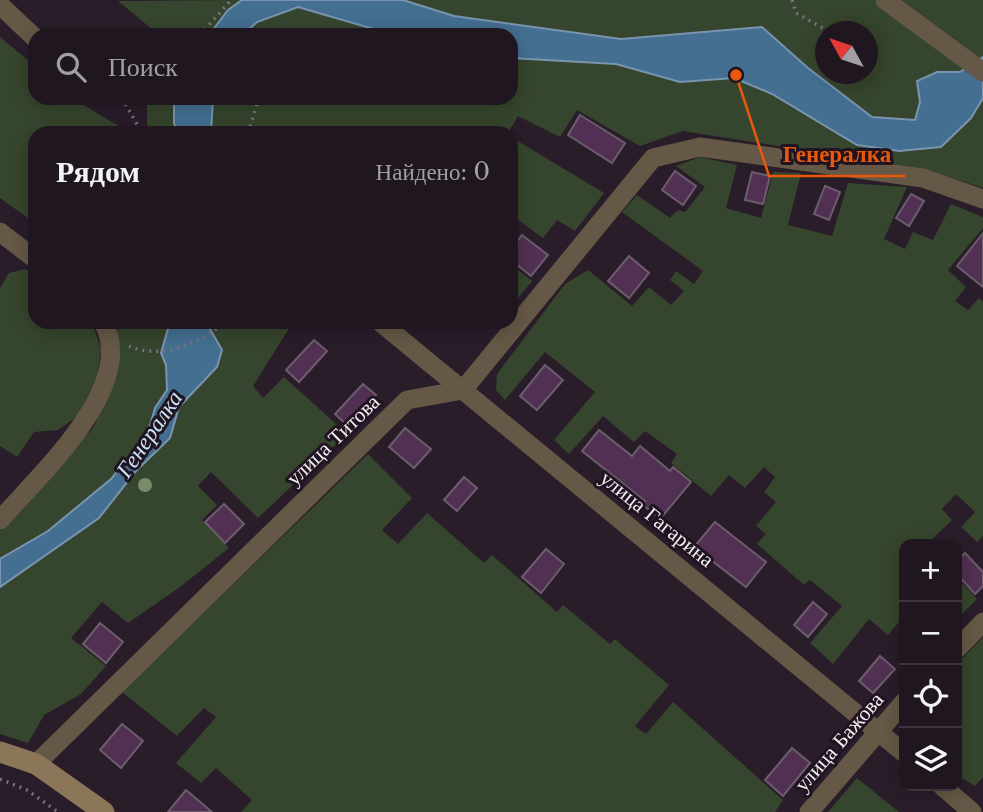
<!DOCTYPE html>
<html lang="ru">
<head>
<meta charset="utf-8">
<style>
	body { margin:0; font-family:"Libre Baskerville",serif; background:#2c232c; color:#f1f3f6 }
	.controls { position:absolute; right:21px; bottom:21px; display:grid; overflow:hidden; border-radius:14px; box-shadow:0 4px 18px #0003 }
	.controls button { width:63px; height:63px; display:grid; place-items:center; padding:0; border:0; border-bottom:2px solid #3c353d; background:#1f161f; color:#f1f3f6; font:35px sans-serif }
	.compass { position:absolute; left:815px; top:21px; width:63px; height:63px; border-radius:50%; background:#1f161f; box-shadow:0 4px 18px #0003; rotate:310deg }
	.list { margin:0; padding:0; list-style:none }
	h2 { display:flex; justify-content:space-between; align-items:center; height:91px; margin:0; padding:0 28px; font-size:30px }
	h2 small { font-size:23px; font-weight:400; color:#a19fa4 }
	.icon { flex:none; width:38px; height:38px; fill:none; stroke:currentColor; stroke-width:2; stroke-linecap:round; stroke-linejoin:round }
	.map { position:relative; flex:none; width:983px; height:812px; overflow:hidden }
	.search { position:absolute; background:#1f161f; box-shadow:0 4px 18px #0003; left:28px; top:28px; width:490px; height:77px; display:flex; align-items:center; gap:18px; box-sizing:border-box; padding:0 24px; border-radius:21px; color:#a19fa4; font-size:26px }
	.panel { position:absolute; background:#1f161f; box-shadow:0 4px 18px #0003; left:28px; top:126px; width:490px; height:203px; border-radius:21px }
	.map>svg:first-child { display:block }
</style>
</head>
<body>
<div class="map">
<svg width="983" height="812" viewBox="0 0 983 812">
	<rect width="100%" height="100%" fill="#291d29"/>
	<g fill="#36452d" fill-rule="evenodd">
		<path d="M242,0L228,10L209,35H159L118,1Z"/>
		<path d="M403,0H983V57L960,72H937L920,102L915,121L871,117L808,68L762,27L621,39L454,16ZM825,32H867V74H825Z"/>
		<path d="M298,7L394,35H243L257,22Z"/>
		<path d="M0,37L35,66V98H72L130,133H35V223L0,198Z"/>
		<path d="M511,58L616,64L680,82L734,78L772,94L857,145L971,118L983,98V188L925,169L683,131L640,146L577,110L560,137L518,116L508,133H211L213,98H511Z"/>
		<path d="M147,98H174V123L180,133H147Z"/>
		<path d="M511,137L604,193L575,231L557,220L543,238L514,217L511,220Z"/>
		<path d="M700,157L737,165L726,208L761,218L773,172L801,173L788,225L832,236L848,183L907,187L884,239L905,249L913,232L933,240L951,204L983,217V228L948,270L966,287L955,301L968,310L979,298L983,301V536L977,542L961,527L975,512L956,494L942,509L952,520L927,544H904V626L899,622L888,635L869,619L833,664L810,643L842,606L810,580L804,585L757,544L766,534L756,526L776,502L764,492L775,477L764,467L745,488L729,475L711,496L671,463L677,454L645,431L634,442L603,416L569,454L554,440L595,392L545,352L505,400L496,390L497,374L565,284L588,270L632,306L649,287L671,305L684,291L670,280L676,271L694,284L703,271L622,212L637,195L670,218L678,210L685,212L705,187L676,166Z"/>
		<path d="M511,264L532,281L511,307Z"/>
		<path d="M25,269L35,275V322H92L101,349L97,382L81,414L58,430L34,432L17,457L0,446V288L9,273Z"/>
		<path d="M118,322H170L161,353L166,365L167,390L155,408L148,432L111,479L48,531L0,559V531L93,428L114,382Z"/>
		<path d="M206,322H293L253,386L263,398L284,377L347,434L258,518L211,472L198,486L217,505L202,520L229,548L180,587L128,623L102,602L71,638L106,666L81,694L44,715L28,743L0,734V587L99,518L136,471L170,438L179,407L217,366L213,333Z"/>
		<path d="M368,454L412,498L382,530L398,544L427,513L484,563L492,555L557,612L563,605L610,644L615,639L669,685L635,726L646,734L673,702L783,800L775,812H241L252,800L216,768L201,783L176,763L216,717L204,708L177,736L122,692Z"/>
		<path d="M957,577L977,599L957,619Z"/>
		<path d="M983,637V777L975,786L957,775V664Z"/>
		<path d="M857,778L899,812H828Z"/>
	</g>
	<g fill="#446f91" stroke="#7994af" stroke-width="2">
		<path d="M242,0H403L454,16L621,39L762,27L808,68L872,117L915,120L920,102L917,81L937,72H960L983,57V98L971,118L941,147L899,151L857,145L772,94L734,78L680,82L616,64L511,58V35H394L298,7L257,22L243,35H209L228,10Z"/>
		<path d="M174,98H213L211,133H180L174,124Z"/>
		<path d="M170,322H206L222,350L217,367L179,407L170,438L136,471L99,518L0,587V559L48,531L111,479L148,432L155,408L167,390L166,365L161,353Z"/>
	</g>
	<g fill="#523053" stroke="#6b5d6b" stroke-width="2">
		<path d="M580,115L625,143L612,163L568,135Z"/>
		<path d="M675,171L696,186L683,205L662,190Z"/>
		<path d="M752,172L770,176L763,204L745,200Z"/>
		<path d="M825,186L840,192L829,220L814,214Z"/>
		<path d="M911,194L924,201L909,226L896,218Z"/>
		<path d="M983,233V287L957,266Z"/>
		<path d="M522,235L548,255L531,276L511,260V249Z"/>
		<path d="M629,256L649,273L629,298L608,281Z"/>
		<path d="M314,340L327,351L299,382L286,370Z"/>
		<path d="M545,365L563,380L537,410L520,396Z"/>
		<path d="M363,384L376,395L348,426L335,414Z"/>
		<path d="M405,428L431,449L414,468L389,447Z"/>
		<path d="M599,430L632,456L640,446L670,471L673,467L691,482L660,519L642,504L645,501L582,451Z"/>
		<path d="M464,477L477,488L457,511L444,500Z"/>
		<path d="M224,504L244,524L225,543L205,522Z"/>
		<path d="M715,522L766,562L746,587L694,547Z"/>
		<path d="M546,549L564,564L541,593L522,577Z"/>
		<path d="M965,553L983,572V586L975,594L957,574V561Z"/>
		<path d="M813,602L827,614L808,637L794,625Z"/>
		<path d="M100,623L123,642L106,663L83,644Z"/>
		<path d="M880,656L895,669L873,693L859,681Z"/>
		<path d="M122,724L143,741L121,768L100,750Z"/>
		<path d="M792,748L810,763L783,796L765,780Z"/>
		<path d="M186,790L212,812H168Z"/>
	</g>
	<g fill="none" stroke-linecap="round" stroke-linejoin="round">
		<g stroke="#7b717b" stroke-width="3.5" stroke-dasharray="2 5" stroke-linecap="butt">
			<path d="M792,0L796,13L830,32"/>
			<path d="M200,35L231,0"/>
			<path d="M122,98L142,133"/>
			<path d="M248,133L259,98"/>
			<path d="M129,346C158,360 202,344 224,322"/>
			<path d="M0,779L27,790L58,812"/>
		</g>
		<g stroke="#655846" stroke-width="19">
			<path d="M885,0L983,72"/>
			<path d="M0,5L35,38"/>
			<path d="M0,232L35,259"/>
			<path d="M380,322L904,753"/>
			<path d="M0,520C38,476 139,386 103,322"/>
			<path d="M957,649L983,622"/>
			<path d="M36,764L407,400L463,390L653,158L700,147L923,178L983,199"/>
			<path d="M942,786L972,812"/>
			<path d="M809,812L904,702"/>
		</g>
		<path stroke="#8c765a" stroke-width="21" d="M0,752L36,764L104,812"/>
	</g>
	<circle fill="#798b6a" cx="145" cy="485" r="7"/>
	<g text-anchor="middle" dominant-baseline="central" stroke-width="6" stroke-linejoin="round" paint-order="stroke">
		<g font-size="21" fill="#f4ecf4" stroke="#1f141f">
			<text transform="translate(333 440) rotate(-44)">улица Титова</text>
			<text transform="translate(657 519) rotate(39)">улица Гагарина</text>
			<text transform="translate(839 742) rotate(-49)">улица Бажова</text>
		</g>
		<g font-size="23" font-style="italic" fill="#c9e3f9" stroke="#1f141f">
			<text transform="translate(149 434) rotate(-56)">Генералка</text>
		</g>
	</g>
	<path fill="none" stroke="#e8590c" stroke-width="2.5" d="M736 75L769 176H905"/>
	<circle fill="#e8590c" stroke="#1f141f" stroke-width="2.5" cx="736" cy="75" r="7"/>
	<g font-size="23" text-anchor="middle" font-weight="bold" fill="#e8590c" stroke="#1f141f" stroke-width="6" stroke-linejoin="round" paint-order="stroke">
		<text x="837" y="162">Генералка</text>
	</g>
</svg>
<div class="controls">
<button>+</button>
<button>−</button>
<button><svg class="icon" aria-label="locate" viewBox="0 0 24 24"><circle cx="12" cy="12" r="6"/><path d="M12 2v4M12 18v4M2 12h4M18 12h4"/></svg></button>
<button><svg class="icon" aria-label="layers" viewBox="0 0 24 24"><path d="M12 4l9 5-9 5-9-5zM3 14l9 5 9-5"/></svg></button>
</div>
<svg class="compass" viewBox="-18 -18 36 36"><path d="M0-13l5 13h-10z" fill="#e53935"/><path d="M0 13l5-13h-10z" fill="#a19fa4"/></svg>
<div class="search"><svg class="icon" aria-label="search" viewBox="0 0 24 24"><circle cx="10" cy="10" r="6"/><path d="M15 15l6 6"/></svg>Поиск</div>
<section class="panel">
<h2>Рядом<small>Найдено: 0</small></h2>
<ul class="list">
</ul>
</section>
</div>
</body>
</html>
